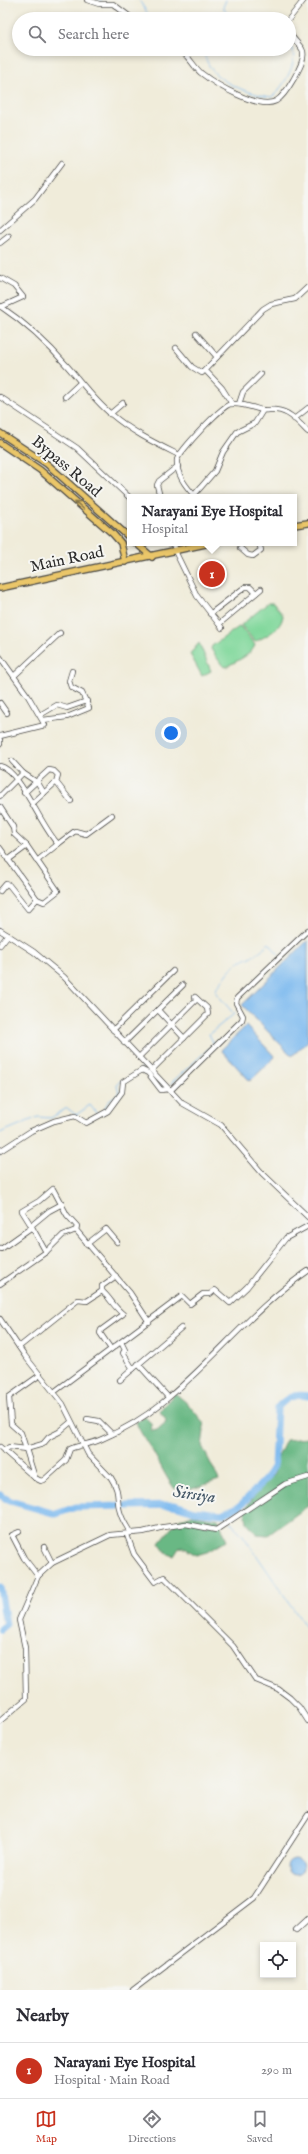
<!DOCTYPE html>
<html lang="en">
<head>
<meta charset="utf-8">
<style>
	body { margin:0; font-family:"IM FELL English",serif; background:#f7f7f7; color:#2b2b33 }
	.controls { position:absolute; right:12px; bottom:12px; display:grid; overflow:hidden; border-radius:0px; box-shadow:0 2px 6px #0003 }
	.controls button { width:36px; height:36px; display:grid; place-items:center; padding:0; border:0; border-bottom:1px solid #e1e1e2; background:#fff; color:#2b2b33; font:20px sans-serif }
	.you { position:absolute; left:171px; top:733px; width:14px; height:14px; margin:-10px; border:3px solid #fff; border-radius:50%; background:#1a73e8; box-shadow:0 0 0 6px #1a73e833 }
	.badge { display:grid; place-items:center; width:26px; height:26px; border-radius:50%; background:#c8321e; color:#fff; font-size:13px; font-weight:700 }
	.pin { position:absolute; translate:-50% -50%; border:2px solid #fff; box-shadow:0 1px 4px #0006 }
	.popup { position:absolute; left:127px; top:494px; width:170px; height:52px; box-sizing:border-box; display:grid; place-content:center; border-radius:0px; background:#fff; filter:drop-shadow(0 1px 3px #0005); font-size:13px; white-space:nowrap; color:#7c7c81 }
	.popup b { font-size:15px; color:#2b2b33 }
	.popup::after { content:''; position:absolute; left:50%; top:100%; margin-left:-8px; border:8px solid transparent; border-top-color:#fff }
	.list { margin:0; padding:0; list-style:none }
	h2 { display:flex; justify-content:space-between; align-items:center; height:52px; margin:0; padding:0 16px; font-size:17px }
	h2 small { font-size:13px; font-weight:400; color:#7c7c81 }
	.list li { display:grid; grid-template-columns:26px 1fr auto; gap:12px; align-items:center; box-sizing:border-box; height:56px; padding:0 16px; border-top:1px solid #e1e1e2 }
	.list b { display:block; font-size:15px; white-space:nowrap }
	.list p { margin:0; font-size:13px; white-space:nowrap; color:#7c7c81 }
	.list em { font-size:13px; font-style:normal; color:#7c7c81 }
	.icon { flex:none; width:22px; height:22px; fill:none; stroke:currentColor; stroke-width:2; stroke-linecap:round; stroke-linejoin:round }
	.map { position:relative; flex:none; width:308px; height:1990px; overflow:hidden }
	.search { position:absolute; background:#fff; box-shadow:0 2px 6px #0003; left:12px; right:12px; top:12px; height:44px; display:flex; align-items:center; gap:10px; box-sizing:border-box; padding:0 14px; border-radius:22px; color:#7c7c81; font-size:15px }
	.sheet { height:108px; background:#fff }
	nav { display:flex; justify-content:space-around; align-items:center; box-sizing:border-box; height:56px; border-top:1px solid #e1e1e2; background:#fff; font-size:11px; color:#7c7c81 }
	nav a { display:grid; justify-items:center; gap:2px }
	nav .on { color:#c8321e }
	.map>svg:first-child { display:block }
</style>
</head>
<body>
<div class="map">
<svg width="308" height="1990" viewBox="0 0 308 1990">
	<rect width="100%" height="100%" fill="#f6f6f2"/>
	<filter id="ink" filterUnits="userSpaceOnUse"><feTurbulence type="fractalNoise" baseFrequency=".025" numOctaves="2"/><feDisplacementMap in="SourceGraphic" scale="8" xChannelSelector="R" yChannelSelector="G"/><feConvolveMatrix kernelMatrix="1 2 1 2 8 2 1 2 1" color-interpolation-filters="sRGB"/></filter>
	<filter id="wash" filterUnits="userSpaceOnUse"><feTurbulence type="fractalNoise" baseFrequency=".012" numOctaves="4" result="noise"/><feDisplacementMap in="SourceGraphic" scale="16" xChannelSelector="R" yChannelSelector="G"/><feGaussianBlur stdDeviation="0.9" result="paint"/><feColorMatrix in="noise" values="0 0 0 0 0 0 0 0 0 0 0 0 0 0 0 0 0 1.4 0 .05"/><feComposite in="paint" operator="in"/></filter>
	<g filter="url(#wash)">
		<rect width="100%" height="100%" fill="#f0ecda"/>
		<g fill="#82d89c" stroke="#568264">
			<path d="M268,603H273L283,615C282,629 266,636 255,642L241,625Z"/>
			<path d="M240,626L255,645C252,655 236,661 226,667L222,665L211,649L212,646Z"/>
			<path d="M199,643L211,671L202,676L190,654Z"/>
		</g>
		<g fill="#69b884" stroke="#4a7258">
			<path d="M175,1393L188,1404L203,1422L204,1431L202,1446L219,1480L192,1489H175C167,1479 163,1470 157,1459C150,1446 142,1437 136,1422L145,1417L151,1423L152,1431L157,1430L165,1423L166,1419L160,1412L161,1409Z"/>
			<path d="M308,1438V1506L268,1535L257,1534L247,1522L245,1510L258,1490L274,1474L277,1459L286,1440Z"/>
			<path d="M192,1515L218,1519L227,1540L207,1552L196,1555L183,1547L179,1548L174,1556L166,1553L159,1543L178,1520Z"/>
		</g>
		<g fill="#7cb9ef" stroke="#54728d">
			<path d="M308,940V1041L292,1056L242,1005Z"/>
			<path d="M246,1026L275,1057L250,1081L221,1050Z"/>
			<circle cx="295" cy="1867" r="8"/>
		</g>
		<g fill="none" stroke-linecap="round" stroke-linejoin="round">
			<g stroke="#7cb9ef" stroke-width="1">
				<path d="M98,0H102"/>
				<path d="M139,0L151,19"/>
				<path d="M226,0L223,7L230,19"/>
				<path d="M257,19H267"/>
				<path d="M202,49C205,56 208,66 213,71C224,85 254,95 272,97C283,88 303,56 289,45"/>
				<path d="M141,1068L144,1066L149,1071"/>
				<path d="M155,1078L163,1088"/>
				<path d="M169,1085L214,1044L209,1034L234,1014L216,993V989L235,964L257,954L269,943L279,955"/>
				<path d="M104,1110L109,1100L117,1095L119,1091L117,1086L118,1082L122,1081"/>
				<path d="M0,1133L38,1117L51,1118L67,1108L76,1115L90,1105L97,1114"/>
				<path d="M222,1514L227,1520"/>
				<path d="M230,1522L242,1534L308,1630"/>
			</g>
			<g stroke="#7cb9ef" stroke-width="7">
				<path d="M0,1495L10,1501L56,1514L76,1507L175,1505L194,1511L222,1514L240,1506L265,1480L274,1466L277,1408C286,1398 294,1393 308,1396"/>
				<path d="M0,1587L6,1624L0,1629"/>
			</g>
		</g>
	</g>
	<g filter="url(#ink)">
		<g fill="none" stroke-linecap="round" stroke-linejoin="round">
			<g stroke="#494845" stroke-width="6">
				<g id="minor">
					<path d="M87,0L99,4H113L133,19"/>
					<path d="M289,19L304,0"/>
					<path d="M178,49C189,55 192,65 201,73C215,84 258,110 276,101C283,97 289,87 293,80C297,73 307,57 302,49C298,43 293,39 289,32"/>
					<path d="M0,230L35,199L62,163"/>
					<path d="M0,243L9,236"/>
					<path d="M0,278L14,286L23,297L1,307"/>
					<path d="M0,306C24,322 49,345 68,367C82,383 95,401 111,414C132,432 155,443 179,455"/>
					<path d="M196,333L217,357"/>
					<path d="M176,348L192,367L202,373L263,309L271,304L295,299L308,287"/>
					<path d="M206,371L222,388L232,404"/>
					<path d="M0,397L77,448L130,498"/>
					<path d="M65,397L80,383"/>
					<path d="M239,404L243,392L261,374"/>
					<path d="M110,414L123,403"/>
					<path d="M294,419L308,408"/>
					<path d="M194,495L215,471L223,452L237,432L255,423L263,410"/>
					<path d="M160,497L157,485L159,481L178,466"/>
					<path d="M196,497C187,488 176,474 177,460C178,453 223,404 231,404C242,403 252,407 261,410C266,411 271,409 276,410C290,411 299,423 308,432"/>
					<path d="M172,543L177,551"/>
					<path d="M240,548L248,555L253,556L261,550L259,543"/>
					<path d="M175,551L197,596L222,628"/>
					<path d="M210,614L245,587H250L256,593"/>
					<path d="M219,624L261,589"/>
					<path d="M0,657L28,696L45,725L0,736"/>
					<path d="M14,676L60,633"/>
					<path d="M0,703L7,713"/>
					<path d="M40,715L57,705L67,708L87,701"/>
					<path d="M43,720L67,717L89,708L82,693L71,687L69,681L72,671"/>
					<path d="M0,740V744"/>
					<path d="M0,766C20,770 41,827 58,844L75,831L86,834L112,815"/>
					<path d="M23,773L38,783L44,793"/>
					<path d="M56,782L71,801"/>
					<path d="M24,793L49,770L54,771L58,775L56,782L33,803"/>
					<path d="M0,796L23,773L12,761"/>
					<path d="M0,807L13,827L14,834L27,846L58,891L44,902L37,899L28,909L9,885L6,884L0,891"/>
					<path d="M0,848L37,899"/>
					<path d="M8,860L27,846"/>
					<path d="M37,861L58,844"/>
					<path d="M0,930L34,952L64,977L182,1103L221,1125L262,1173L308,1217"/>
					<path d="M0,945L8,935"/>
					<path d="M158,1010L184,1038"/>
					<path d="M113,1030L173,971"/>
					<path d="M124,1043L183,985"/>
					<path d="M139,1057L197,999"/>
					<path d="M152,1070L208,1014L207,1008L195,997"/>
					<path d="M170,1091L242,1020L243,1016L236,1003L237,998L308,930"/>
					<path d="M0,1151L31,1131L54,1121L75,1116L86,1123L108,1111L122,1092L123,1082L142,1070L148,1073L161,1090L169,1089"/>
					<path d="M32,1225L49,1211L62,1204"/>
					<path d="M32,1227L46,1252"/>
					<path d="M87,1244L106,1229L117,1242"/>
					<path d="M0,1248L1,1249L32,1227L22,1211L39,1201L53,1189L67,1215L77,1226L76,1230L130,1293L149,1322"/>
					<path d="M0,1284L46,1252L63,1235L76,1230"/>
					<path d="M102,1291C110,1298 114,1307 123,1314L101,1330L100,1333L111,1349"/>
					<path d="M0,1319L25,1356L63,1404L88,1454L109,1476H110C122,1494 115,1500 121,1515C123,1521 127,1527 130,1532L127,1535L134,1554L155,1582L164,1577L233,1646L256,1680L278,1689L290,1698L299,1707L308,1721"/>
					<path d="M121,1342L125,1350L123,1353L133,1369"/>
					<path d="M19,1347L78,1300L87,1301L102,1291V1286L116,1276"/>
					<path d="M138,1364L168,1397"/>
					<path d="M120,1380L181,1328"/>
					<path d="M54,1392L182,1296L190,1304L203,1294H210L215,1290L230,1303L247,1287L286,1238L308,1226"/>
					<path d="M87,1419L99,1421L112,1434"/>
					<path d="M0,1447L35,1478L41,1481L44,1480L66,1460L70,1449C81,1444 92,1444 102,1439C123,1430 145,1417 162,1403C213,1362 253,1308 308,1271"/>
					<path d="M4,1451L9,1447L26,1449L43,1444L49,1437L59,1432L71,1422"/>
					<path d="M35,1478L21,1433L11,1424L9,1397L40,1375"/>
					<path d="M19,1532L12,1535L24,1558L38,1576"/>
					<path d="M44,1547L52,1563"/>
					<path d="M0,1721L26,1699L25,1648L19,1620L38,1576L52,1563L110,1535L143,1532L164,1527L186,1524L216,1530L285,1484L308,1477"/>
					<path d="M296,1930L308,1919"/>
					<path d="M133,1990L254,1898L308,1815"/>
				</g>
			</g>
			<g stroke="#494845" stroke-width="8">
				<g id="major">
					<path d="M0,433L47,464L130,538"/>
					<path d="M0,443L40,470L113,534L121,543L125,562"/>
					<path d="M294,525L308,523"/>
					<path d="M136,543L152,557"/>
					<path d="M0,588L210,543"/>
				</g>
			</g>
			<use href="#minor" stroke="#fff" stroke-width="4.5"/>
			<use href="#major" stroke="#eac669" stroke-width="5.5"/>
		</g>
		<defs><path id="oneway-shaft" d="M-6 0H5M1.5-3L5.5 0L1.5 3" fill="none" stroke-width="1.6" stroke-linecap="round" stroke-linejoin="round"/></defs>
		<use stroke="#8a784a" href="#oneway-shaft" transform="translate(79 505) rotate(-138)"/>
	</g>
	<g text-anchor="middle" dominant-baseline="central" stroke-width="4" stroke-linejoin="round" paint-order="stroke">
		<g font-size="16" fill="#2b2b2b" stroke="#f6f6f2">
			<text transform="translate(66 467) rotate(40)">Bypass Road</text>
			<text transform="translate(67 560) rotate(-12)">Main Road</text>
		</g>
		<g font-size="17" font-style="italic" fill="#435666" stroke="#f6f6f2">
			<text transform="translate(194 1495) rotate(8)">Sirsiya</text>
		</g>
	</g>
</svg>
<div class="controls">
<button><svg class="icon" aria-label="locate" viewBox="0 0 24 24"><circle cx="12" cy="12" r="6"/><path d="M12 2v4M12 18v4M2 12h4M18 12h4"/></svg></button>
</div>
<div class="you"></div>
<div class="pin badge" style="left:212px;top:574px">1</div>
<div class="popup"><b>Narayani Eye Hospital</b>Hospital</div>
<div class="search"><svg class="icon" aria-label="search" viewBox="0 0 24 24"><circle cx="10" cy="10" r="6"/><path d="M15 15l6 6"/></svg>Search here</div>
</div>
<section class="sheet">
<h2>Nearby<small></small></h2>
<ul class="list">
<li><span class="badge">1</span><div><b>Narayani Eye Hospital</b><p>Hospital · Main Road</p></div><em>290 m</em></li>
</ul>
</section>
<nav>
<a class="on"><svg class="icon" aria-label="map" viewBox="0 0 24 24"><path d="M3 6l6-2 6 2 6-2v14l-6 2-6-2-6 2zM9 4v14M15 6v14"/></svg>Map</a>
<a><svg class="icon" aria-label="directions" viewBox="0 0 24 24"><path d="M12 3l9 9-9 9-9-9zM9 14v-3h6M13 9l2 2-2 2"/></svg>Directions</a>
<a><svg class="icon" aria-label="saved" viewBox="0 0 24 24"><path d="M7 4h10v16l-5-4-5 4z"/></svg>Saved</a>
</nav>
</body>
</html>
